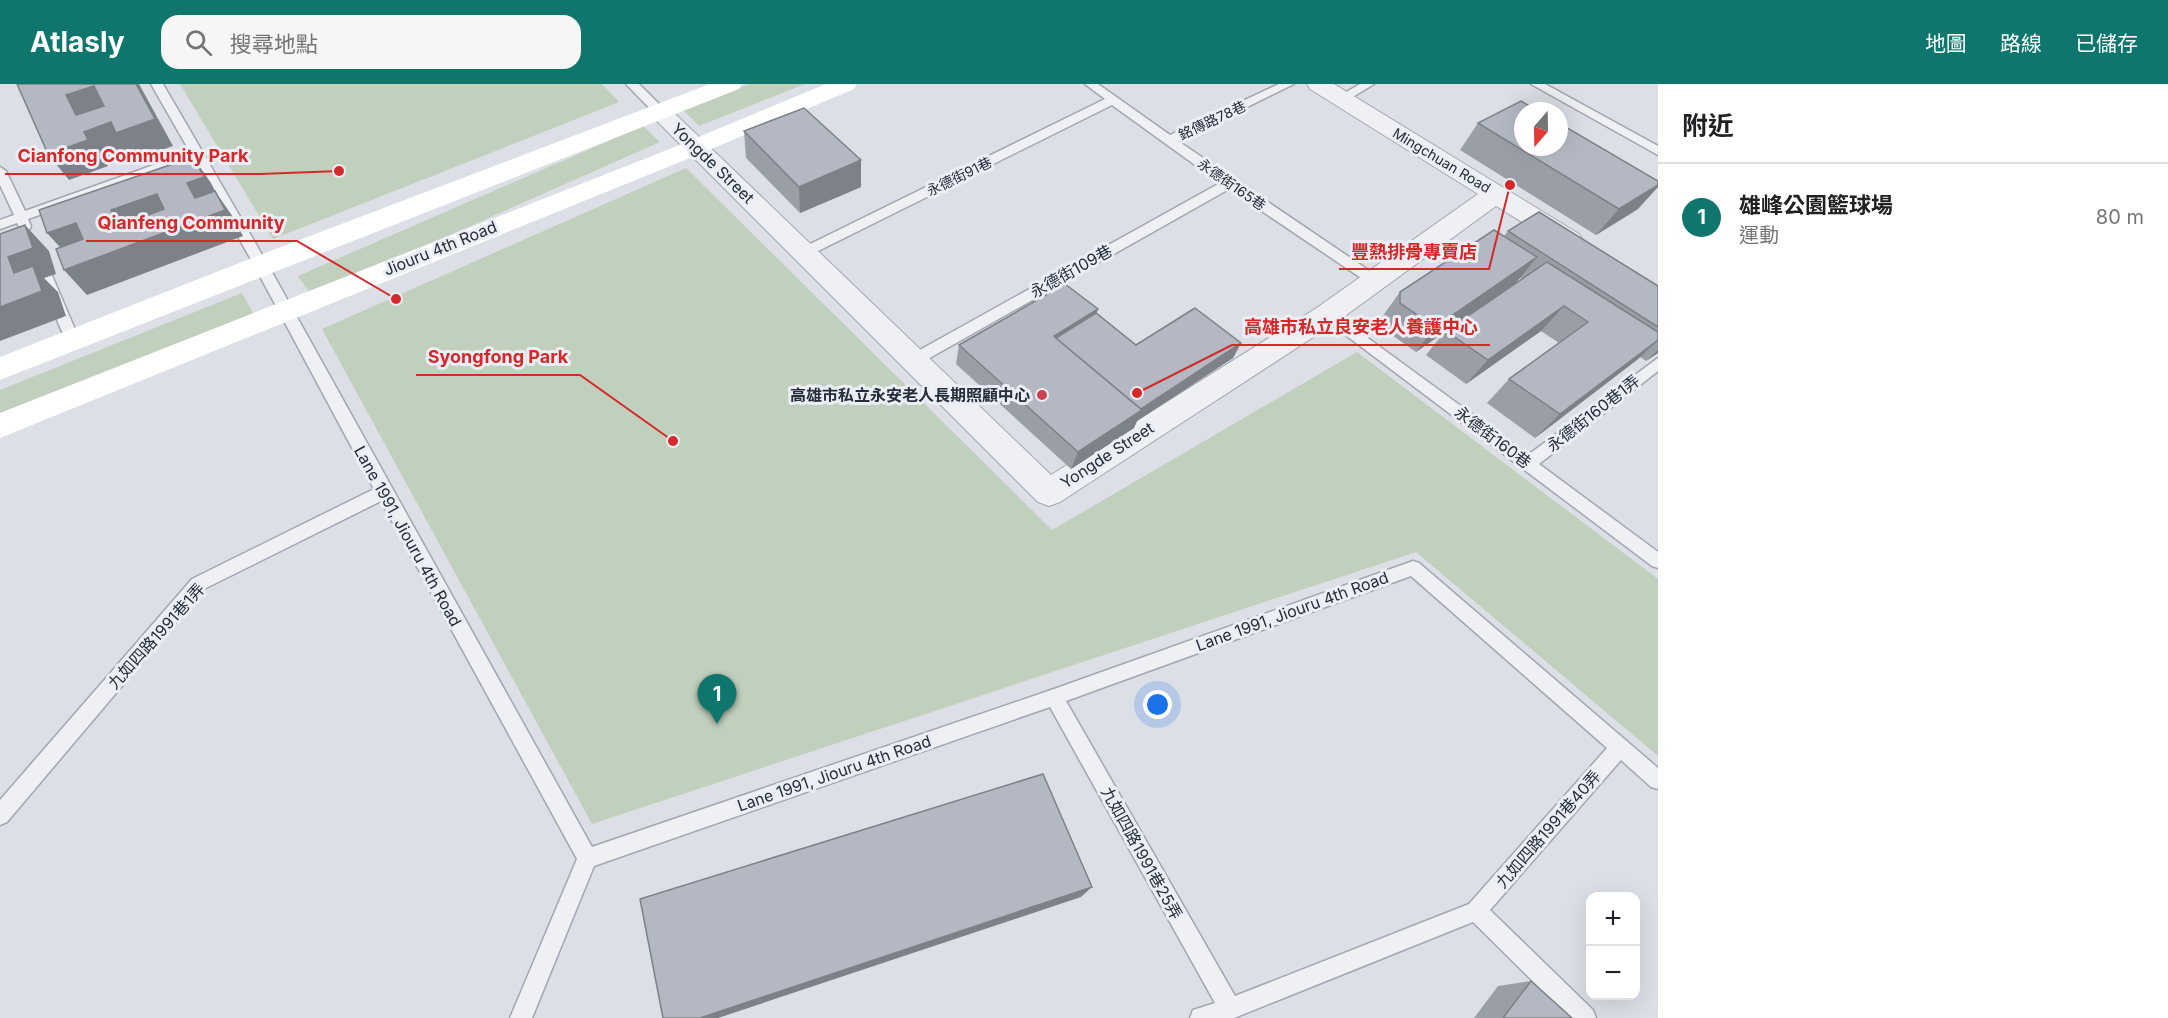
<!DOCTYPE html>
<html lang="zh-TW">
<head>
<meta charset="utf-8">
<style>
	body { margin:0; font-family:Inter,"Noto Sans TC",sans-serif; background:#f6f6f6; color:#202124 }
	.controls { position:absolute; right:18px; bottom:18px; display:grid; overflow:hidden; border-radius:12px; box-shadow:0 6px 24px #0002 }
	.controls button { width:54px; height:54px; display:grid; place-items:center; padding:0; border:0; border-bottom:2px solid #e0e0e0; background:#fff; color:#202124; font:30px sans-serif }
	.compass { position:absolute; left:1514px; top:18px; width:54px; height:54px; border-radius:50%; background:#fff; box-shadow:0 6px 24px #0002; rotate:200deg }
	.you { position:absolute; left:1158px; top:621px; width:21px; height:21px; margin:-15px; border:4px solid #fff; border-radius:50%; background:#1a73e8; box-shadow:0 0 0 9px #1a73e833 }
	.badge { display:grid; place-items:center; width:39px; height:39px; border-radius:50%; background:#0f766e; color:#fff; font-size:20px; font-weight:700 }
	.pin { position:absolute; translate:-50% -50px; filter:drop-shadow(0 2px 3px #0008) }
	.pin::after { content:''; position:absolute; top:32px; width:21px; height:18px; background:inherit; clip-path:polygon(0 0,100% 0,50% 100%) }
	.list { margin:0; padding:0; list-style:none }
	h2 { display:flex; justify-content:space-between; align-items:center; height:78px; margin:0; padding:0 24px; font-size:26px }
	h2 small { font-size:20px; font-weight:400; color:#757577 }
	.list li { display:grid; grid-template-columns:39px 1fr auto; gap:18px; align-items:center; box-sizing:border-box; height:108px; padding:0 24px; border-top:2px solid #e0e0e0 }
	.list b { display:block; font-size:22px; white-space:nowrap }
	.list p { margin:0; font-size:20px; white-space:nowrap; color:#757577 }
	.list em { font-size:20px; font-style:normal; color:#757577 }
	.icon { flex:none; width:33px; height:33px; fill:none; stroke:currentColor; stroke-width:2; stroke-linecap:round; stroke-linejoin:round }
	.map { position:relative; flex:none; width:1658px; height:934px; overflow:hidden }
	header { display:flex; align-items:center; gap:36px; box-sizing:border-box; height:84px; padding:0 30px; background:#0f766e; color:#fff }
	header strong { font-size:28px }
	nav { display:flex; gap:33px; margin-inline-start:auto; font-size:21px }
	.search { width:420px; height:54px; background:#f6f6f6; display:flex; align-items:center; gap:15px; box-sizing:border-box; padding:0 21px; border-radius:18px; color:#757577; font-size:22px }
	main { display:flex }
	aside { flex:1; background:#fff }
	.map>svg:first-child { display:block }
</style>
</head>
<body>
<header>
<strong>Atlasly</strong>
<div class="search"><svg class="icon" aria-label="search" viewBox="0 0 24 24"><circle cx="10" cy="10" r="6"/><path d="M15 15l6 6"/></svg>搜尋地點</div>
<nav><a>地圖</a><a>路線</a><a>已儲存</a></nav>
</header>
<main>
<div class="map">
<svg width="1658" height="934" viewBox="0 0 1658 934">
	<rect width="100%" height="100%" fill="#dcdfe6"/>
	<g fill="#c1cfbd">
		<path d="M180,0H602L619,18L273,155Z"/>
		<path d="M750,0H805L699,42L683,26Z"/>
		<path d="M643,42L660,58L312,212L298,192Z"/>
		<path d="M686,84L1052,446L1357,268L1658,495V672L1416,468L592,740L322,245Z"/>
		<path d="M242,209L254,231L0,335V306Z"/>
	</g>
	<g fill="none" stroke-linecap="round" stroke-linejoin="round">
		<g stroke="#a2a6af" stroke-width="3">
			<g id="lane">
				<path d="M151,0H163L268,181L592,763L1054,605L1413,477L1419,479L1658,684V705L1651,703L1621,676L1490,826L1593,926L1596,934H1570L1473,838L1234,934H1190L1193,926L1215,919L1050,623L594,782L532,934H510L577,775L381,417L204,505L7,738L0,741V716L192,495L374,405L254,181L194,75L28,135L31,142L30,145H20L17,139L0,145V136L14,131L0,101V83L6,87L25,127L190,68ZM1411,492L1607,664L1469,820L1235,912L1066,617Z"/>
				<path d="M626,0H639L664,25V31H656Z"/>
				<path d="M1085,0H1098L1170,51L1279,0H1294L1178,57L1380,194L1382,197L1380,200H1370L1229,105L919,280H909L907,276L909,272L1220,99L1112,21L810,171L805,173L798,168L800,165L1105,15Z"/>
				<path d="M1360,0H1374L1346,17H1338V13Z"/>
				<path d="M1531,0H1545L1658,62V71Z"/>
				<path d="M38,170L45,175L80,257L78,261L73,262L66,257L31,175Z"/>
				<path d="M1328,225L1528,371L1658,274V287L1539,380L1658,468V484L1652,482L1323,234L1321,230L1323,226Z"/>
			</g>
		</g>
		<g stroke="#a2a6af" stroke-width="2">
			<path id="street" d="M1307,0H1334L1579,150L1583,156L1579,162L1570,165L1561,162L1496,122L1338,237L1060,418L1049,422L1038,418L648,28L652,23L660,21L668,23L1051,391L1318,223L1478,110L1310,5Z"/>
		</g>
		<use href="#lane" fill="#eef0f4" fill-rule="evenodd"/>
		<use href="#street" fill="#eef0f4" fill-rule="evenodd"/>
		<g fill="#fff" fill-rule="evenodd">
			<path d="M710,0H742L739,5L0,296V273L252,174Z"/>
			<path d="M826,0H857L854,5L690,74L0,354V329L672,64Z"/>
		</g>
	</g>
	<g fill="#9a9ea7" fill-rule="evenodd">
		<path d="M1478,39L1638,125L1596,151L1460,66Z"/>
		<path d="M744,47L861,103L800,129L746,74Z"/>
		<path d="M1508,147L1658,202V269L1646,277L1640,273L1535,354L1487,319L1509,295L1559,259L1541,247L1466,300L1426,271L1445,247L1416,268L1382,244V233L1400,208L1504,152ZM1520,194L1522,195L1466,233L1516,199Z"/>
		<path d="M1096,229L1136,261L1241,259L1233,274L1137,337L1134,344L1071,385L956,280L959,261Z"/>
		<path d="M1531,897L1572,934H1474L1498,902Z"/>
	</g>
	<g fill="#7d8188">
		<path d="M139,0L173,62L136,75L129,65L104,74L108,82L69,96L48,70L76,31L66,11L94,2Z"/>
		<path d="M193,73L211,99L221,119L215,107L233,133L243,152L87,211L64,186L118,142L111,126L157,110L195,114L187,99Z"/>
		<path d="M861,76V103L800,129L799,103Z"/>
		<path d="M1658,101V103L1638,125L1596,151L1619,125Z"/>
		<path d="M76,139L98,165L71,175L47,149Z"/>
		<path d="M25,141L49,167L56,190L44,194L58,208L66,232L0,257V223L14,189L8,173Z"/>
		<path d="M1537,173L1516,199L1416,268L1435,243Z"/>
		<path d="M1564,222L1541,247L1466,300L1488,276Z"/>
		<path d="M1098,225L1091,244L1061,263L1054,252Z"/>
		<path d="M1658,256L1637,276L1535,354L1560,330Z"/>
		<path d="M1241,259L1233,274L1137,337L1134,344L1071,385L1078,368L1137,327Z"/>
		<path d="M1658,266V269L1646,277Z"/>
		<path d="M1092,803L1081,813L718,934H700Z"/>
	</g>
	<g fill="#b3b8c2" stroke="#7d8188" stroke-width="1.5" fill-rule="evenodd">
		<path d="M17,0H136L155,35L116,49L111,38L84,48L88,56L48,70ZM94,2L104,22L76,31L66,11Z"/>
		<path d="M1521,17L1538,27H1523V63H1559V39L1658,97V101L1619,125L1478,39Z"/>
		<path d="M804,24L861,76L799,103L744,47Z"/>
		<path d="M193,73L204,93L187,99L195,114L215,107L225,126L64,186L56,165L83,155L76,139L47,149L39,126ZM157,110L164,125L118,142L111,126Z"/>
		<path d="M1539,128L1658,202V243L1508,147Z"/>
		<path d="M25,141L33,164L8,173L14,189L33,182L42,207L0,223V150Z"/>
		<path d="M1494,146L1537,173L1435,243L1400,219V208Z"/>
		<path d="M1547,178L1658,248V256L1560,330L1509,295L1588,238L1564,222L1488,276L1446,247Z"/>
		<path d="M1065,200L1098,225L1054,252L1142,326L1078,368L959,261Z"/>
		<path d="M1195,224L1241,259L1141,325L1056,254L1096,229L1136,261Z"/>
		<path d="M1043,690L1092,803L700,934H663L640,815Z"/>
		<path d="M1531,897L1572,934H1503Z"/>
	</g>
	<circle fill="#c94251" stroke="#ebeef4" stroke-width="2" cx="1042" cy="311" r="6"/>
	<g text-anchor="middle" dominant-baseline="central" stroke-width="6" stroke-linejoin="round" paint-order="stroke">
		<g font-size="14" fill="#262d3b" stroke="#ebeef4">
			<text transform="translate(1212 36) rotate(-25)">銘傳路78巷</text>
			<text transform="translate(1442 76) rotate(31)">Mingchuan Road</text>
			<text transform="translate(959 92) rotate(-26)">永德街91巷</text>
			<text transform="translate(1232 100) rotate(35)">永德街165巷</text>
		</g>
		<g font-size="16" fill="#262d3b" stroke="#ebeef4">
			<text transform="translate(713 79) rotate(44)">Yongde Street</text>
			<text transform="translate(440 164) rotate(-22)">Jiouru 4th Road</text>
			<text transform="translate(1071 187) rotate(-29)">永德街109巷</text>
			<text transform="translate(1593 329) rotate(-38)">永德街160巷1弄</text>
			<text transform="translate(1493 353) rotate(37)">永德街160巷</text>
			<text transform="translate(1107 371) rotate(-33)">Yongde Street</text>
			<text transform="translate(408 452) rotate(61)">Lane 1991, Jiouru 4th Road</text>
			<text transform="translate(1292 527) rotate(-20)">Lane 1991, Jiouru 4th Road</text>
			<text transform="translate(156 552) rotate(-48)">九如四路1991巷1弄</text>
			<text transform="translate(834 689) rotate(-19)">Lane 1991, Jiouru 4th Road</text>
			<text transform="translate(1548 745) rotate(-49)">九如四路1991巷40弄</text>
			<text transform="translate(1142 769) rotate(61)">九如四路1991巷25弄</text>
		</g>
		<g font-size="16" font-weight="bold" fill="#262d3b" stroke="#ebeef4" text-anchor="end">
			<text x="1030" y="311">高雄市私立永安老人長期照顧中心</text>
		</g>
	</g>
	<path fill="none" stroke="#d62828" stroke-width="2" d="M339 87L260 90H5M396 215L297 157H86M1510 101L1489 185H1339M1137 309L1232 261H1490M673 357L580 291H416"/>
	<g fill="#d62828" stroke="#ebeef4" stroke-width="2">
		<circle cx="339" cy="87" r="6"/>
		<circle cx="396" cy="215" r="6"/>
		<circle cx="1510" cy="101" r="6"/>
		<circle cx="1137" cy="309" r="6"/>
		<circle cx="673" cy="357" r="6"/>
	</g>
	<g font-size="18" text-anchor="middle" font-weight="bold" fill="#d62828" stroke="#ebeef4" stroke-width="6" stroke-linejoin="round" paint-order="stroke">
		<text x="133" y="78">Cianfong Community Park</text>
		<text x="191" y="145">Qianfeng Community</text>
		<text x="1414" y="174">豐熱排骨專賣店</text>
		<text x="1361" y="249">高雄市私立良安老人養護中心</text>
		<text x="498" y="279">Syongfong Park</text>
	</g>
</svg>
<div class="controls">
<button>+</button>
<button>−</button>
</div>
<svg class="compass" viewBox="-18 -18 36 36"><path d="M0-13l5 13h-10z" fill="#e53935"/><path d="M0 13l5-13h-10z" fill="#757577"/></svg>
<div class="you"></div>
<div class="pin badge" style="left:717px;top:640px">1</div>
</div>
<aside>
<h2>附近<small></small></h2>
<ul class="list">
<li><span class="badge">1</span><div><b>雄峰公園籃球場</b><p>運動</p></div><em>80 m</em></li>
</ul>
</aside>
</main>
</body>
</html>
